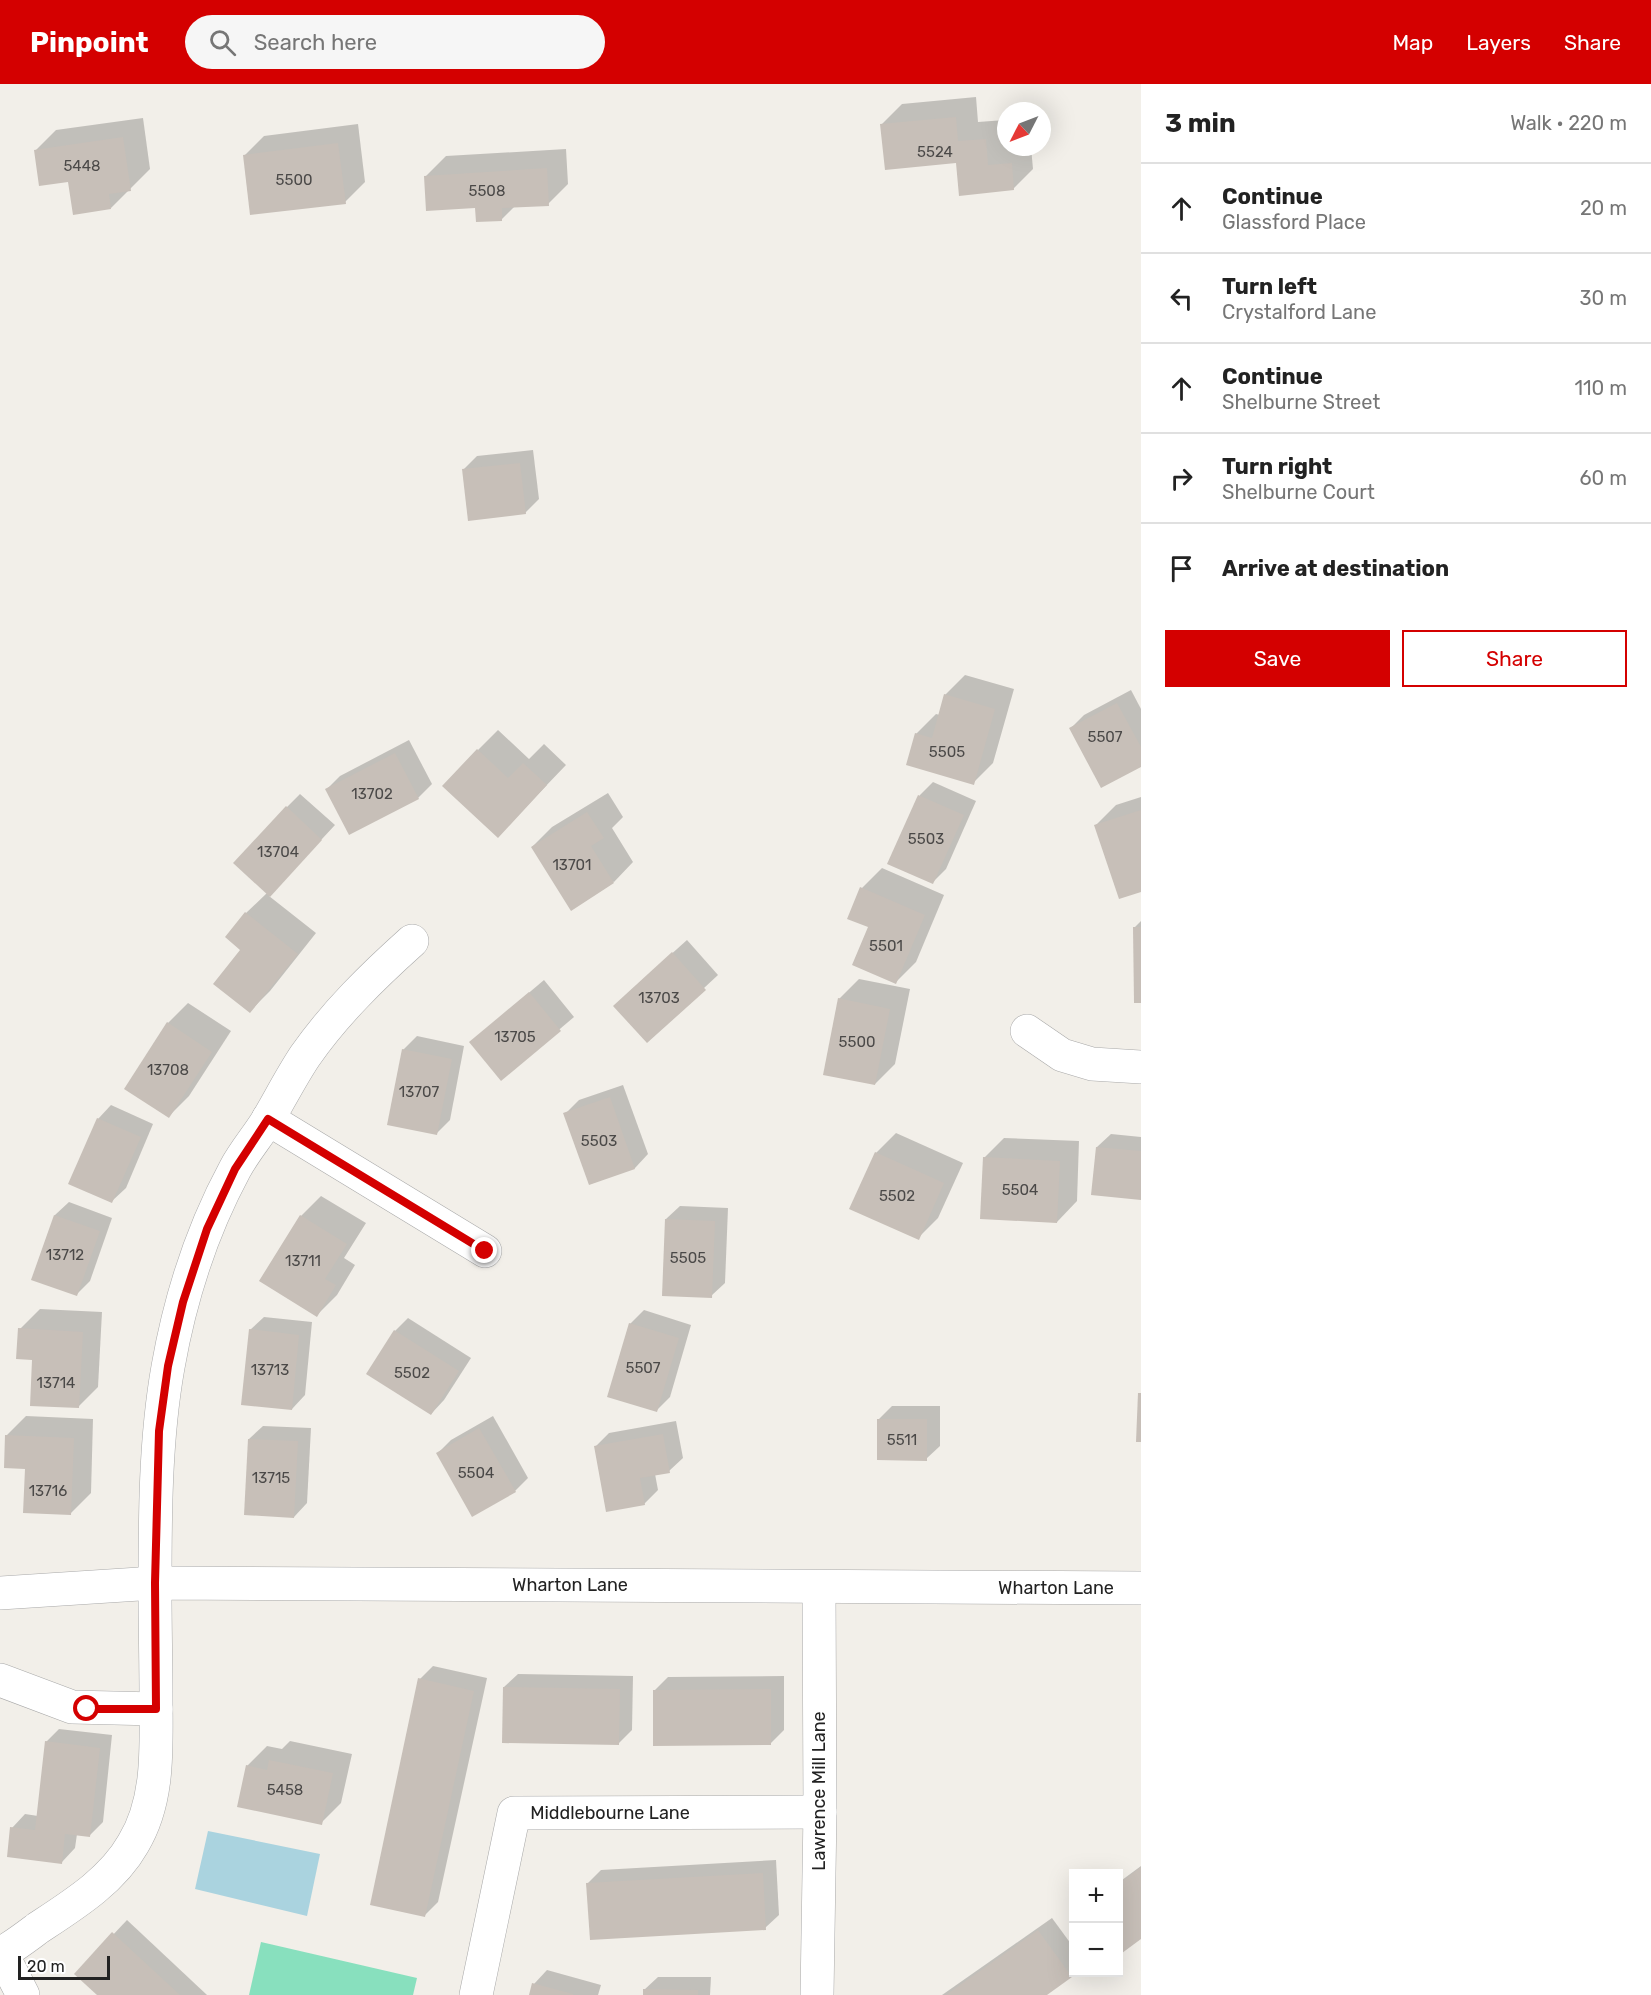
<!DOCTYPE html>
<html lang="en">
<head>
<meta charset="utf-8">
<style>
	body { margin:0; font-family:Rubik,sans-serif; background:#f6f6f6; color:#222 }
	.controls { position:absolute; right:18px; bottom:18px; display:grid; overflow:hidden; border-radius:0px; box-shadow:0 6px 24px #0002 }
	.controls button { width:54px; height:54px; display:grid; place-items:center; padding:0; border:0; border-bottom:2px solid #e0e0e0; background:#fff; color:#222; font:30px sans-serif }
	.compass { position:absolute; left:997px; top:18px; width:54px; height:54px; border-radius:50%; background:#fff; box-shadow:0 6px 24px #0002; rotate:228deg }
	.scale { position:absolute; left:18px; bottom:15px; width:92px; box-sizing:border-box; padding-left:6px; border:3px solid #222; border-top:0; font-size:16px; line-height:21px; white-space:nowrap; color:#222; -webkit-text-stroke:4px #fff; paint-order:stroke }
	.stop { position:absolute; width:18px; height:18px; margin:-14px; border:4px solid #d40000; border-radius:50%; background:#fff }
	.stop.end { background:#d40000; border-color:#fff; box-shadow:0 2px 6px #0008 }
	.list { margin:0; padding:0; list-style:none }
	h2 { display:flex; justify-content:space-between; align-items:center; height:78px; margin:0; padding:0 24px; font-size:26px }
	h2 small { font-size:20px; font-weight:400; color:#767676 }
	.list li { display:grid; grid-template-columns:39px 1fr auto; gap:18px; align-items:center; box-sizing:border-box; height:90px; padding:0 24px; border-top:2px solid #e0e0e0 }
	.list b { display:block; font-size:22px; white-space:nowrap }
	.list p { margin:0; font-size:20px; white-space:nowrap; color:#767676 }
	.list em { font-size:20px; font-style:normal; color:#767676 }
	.actions { display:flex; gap:12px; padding:18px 24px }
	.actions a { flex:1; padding:14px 0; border:2px solid #d40000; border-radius:0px; text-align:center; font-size:21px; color:#d40000 }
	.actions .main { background:#d40000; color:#fff }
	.icon { flex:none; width:33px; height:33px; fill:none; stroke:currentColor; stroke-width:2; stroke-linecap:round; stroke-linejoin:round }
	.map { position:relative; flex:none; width:1141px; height:1911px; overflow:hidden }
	header { display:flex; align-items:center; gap:36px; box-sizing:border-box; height:84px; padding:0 30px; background:#d40000; color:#fff }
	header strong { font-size:28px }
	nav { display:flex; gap:33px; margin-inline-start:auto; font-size:21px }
	.search { width:420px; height:54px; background:#f6f6f6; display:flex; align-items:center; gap:15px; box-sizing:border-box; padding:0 21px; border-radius:33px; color:#767676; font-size:22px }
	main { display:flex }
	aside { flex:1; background:#fff }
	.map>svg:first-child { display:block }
</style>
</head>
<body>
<header>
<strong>Pinpoint</strong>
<div class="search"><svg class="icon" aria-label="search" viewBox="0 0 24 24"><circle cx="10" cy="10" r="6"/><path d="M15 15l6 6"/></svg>Search here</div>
<nav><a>Map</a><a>Layers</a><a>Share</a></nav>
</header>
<main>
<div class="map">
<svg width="1141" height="1911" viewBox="0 0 1141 1911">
	<rect width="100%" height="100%" fill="#f2efe9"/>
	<path fill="#88e0be" d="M261,1858L417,1894L413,1911H249Z"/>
	<path fill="#aad3df" d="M208,1747L320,1770L307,1832L195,1805Z"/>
	<g fill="#0003">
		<path d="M976,13L978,38L1005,36L1006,63H1031L1033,85L1013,105L882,40L902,20Z"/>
		<path d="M143,34L150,85L111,124L69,97L36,66L56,46Z"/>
		<path d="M358,40L365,98L345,118L244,72L264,52Z"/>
		<path d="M566,65L568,100L548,120L515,122L502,135L426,92L446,72Z"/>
		<path d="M533,366L539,415L525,429L463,386L477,372Z"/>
		<path d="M965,591L1014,605L993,679L973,699L916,650L936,630L940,631L945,611Z"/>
		<path d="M1131,606L1141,625V681L1102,702L1071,644L1084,631Z"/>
		<path d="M498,646L529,675L544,660L566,681L498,752L478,666Z"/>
		<path d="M409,656L432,700L418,714L327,705L340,692Z"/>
		<path d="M933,698L976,717L946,785L933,798L889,779L920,711Z"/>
		<path d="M608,709L623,733L612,744L633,778L614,798L532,763L552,743Z"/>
		<path d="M300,710L335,741L269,812L316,849L270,907L250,927L242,866L227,853L246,829L267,809L287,723Z"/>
		<path d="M1141,713V807L1120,813L1096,741L1116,721Z"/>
		<path d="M882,784L944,811L916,878L896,898L870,843L862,804Z"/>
		<path d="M1141,837V918H1136L1134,844Z"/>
		<path d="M687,856L718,891L647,957L628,909Z"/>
		<path d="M859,895L910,905L895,980L875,1000L839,915Z"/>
		<path d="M544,896L574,933L501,995L471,958Z"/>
		<path d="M188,919L231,947L189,1012L169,1032L168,939Z"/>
		<path d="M417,952L464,962L450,1036L436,1050L403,966Z"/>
		<path d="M623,1001L648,1070L635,1084L590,1100L565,1030L579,1016Z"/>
		<path d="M111,1021L153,1040L126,1104L112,1117L98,1035Z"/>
		<path d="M896,1049L963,1079L938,1134L918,1154L876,1069Z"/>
		<path d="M1111,1050L1141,1053V1115L1093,1110L1097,1063Z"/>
		<path d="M1004,1054L1079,1057L1077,1117L1057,1138L984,1074Z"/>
		<path d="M321,1112L366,1139L344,1174L355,1181L337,1211L317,1231L261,1196L301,1132Z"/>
		<path d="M69,1118L112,1134L90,1197L77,1210L33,1195L55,1131Z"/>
		<path d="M680,1122L728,1124L725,1199L711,1212L666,1135Z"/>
		<path d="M40,1225L102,1228L98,1303L78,1323L34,1275L20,1245Z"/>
		<path d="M644,1226L691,1241L670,1313L657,1326L630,1240Z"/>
		<path d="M264,1233L312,1238L305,1311L292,1325L250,1246Z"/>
		<path d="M408,1234L471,1274L444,1316L431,1330L395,1247Z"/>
		<path d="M892,1322H940V1362L926,1375L879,1335Z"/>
		<path d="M26,1332L93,1335L91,1409L71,1429L26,1384L6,1352Z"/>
		<path d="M493,1332L528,1394L515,1407L438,1369L451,1356Z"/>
		<path d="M676,1337L683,1374L669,1387L655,1390L658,1406L644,1420L596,1362L609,1349Z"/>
		<path d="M263,1342L311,1344L307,1419L294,1433L249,1355Z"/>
		<path d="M433,1582L487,1594L438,1818L425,1831L420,1595Z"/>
		<path d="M518,1590L633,1592L632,1646L619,1659L504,1603Z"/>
		<path d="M784,1592V1646L771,1659L654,1607L668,1593Z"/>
		<path d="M59,1645L112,1651L103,1738L89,1752L77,1750L75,1764L62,1778L12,1744L25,1730L38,1732L46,1658Z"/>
		<path d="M290,1657L352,1670L341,1719L321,1739L247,1682L267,1662L282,1665Z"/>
		<path d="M776,1776L779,1831L765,1844L587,1800L601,1786Z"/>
		<path d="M1141,1782V1853L1118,1870V1799Z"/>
		<path d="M1052,1834L1074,1864L1075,1888L1044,1911H942Z"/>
		<path d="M127,1836L207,1911H99L76,1890Z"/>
		<path d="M547,1886L601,1901L598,1911H531L534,1900Z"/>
		<path d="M658,1893H711L710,1911H644V1906Z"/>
	</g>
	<g fill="#c7bfb8">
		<path d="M956,33L958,57L986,55L988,81L1012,79L1014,106L959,112L956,79L885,86L880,40Z"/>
		<path d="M123,53L131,107L109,110L111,125L73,131L68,98L39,102L34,66Z"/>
		<path d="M338,59L346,120L250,131L243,71Z"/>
		<path d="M547,84L549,122L502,124V137L476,138L475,124L426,127L424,92Z"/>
		<path d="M520,379L526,430L468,437L462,385Z"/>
		<path d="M944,610L995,625L974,701L906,681L915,649L932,654Z"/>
		<path d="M1117,619L1141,663V683L1101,704L1069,644Z"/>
		<path d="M477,665L508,694L523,679L547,701L498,754L442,702Z"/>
		<path d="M395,669L419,715L349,751L325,705Z"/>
		<path d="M918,711L964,731L933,800L887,780Z"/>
		<path d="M286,722L322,756L270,813L233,779Z"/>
		<path d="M1141,726V808L1119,815L1094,741Z"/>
		<path d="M587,728L604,754L591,762L614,799L571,827L531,763Z"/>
		<path d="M860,803L925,831L896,900L852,881L868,843L847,835Z"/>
		<path d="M245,828L298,870L250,929L213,900L240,866L225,853Z"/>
		<path d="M1133,843H1141V919H1134Z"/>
		<path d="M672,868L706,906L647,959L613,922Z"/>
		<path d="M529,908L561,947L501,997L469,958Z"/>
		<path d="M838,914L890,925L875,1001L823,991Z"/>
		<path d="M167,938L212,968L169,1034L124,1005Z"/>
		<path d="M402,965L452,975L437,1051L387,1041Z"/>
		<path d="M610,1013L635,1085L589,1101L563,1029Z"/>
		<path d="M97,1034L141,1053L112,1119L68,1100Z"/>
		<path d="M1096,1063L1141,1067V1116L1091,1111Z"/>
		<path d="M875,1068L944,1099L919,1156L849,1125Z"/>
		<path d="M983,1073L1060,1077L1057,1139L980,1135Z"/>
		<path d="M54,1131L100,1147L77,1212L31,1196Z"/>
		<path d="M300,1131L347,1160L325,1195L336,1201L317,1233L259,1197Z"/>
		<path d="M665,1135L715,1137L712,1214L662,1212Z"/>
		<path d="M629,1239L679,1254L657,1328L607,1313Z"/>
		<path d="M18,1244L83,1248L79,1324L30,1322L32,1276L16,1275Z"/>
		<path d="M249,1245L299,1251L292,1326L241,1321Z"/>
		<path d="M394,1246L459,1287L431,1331L366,1290Z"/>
		<path d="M1138,1309H1141V1358H1136Z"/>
		<path d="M877,1335H927V1377L877,1376Z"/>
		<path d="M479,1344L516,1408L472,1433L436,1369Z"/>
		<path d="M663,1350L670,1389L640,1394L645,1421L606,1428L594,1362Z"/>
		<path d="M5,1351L74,1354L71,1431L23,1429L25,1385L4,1384Z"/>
		<path d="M248,1355L298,1357L294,1434L244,1431Z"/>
		<path d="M418,1594L474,1607L425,1833L370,1821Z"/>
		<path d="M503,1603L620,1605L619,1661L502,1659Z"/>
		<path d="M771,1605V1661L653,1662V1606Z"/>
		<path d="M45,1657L100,1664L90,1753L65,1750L62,1780L7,1773L10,1743L35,1746Z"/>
		<path d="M269,1676L333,1689L322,1741L237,1723L246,1681L267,1686Z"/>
		<path d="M1141,1783V1855L1118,1872V1800Z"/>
		<path d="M763,1789L766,1846L590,1856L586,1799Z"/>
		<path d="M1038,1846L1072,1893L1047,1911H946Z"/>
		<path d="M112,1848L180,1911H97L74,1890Z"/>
		<path d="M532,1899L573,1910V1911H529Z"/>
		<path d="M643,1905L698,1906V1911H643Z"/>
	</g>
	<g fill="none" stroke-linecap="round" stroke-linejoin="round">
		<g stroke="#a9a9a9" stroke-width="34">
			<g id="minor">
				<path d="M1027,947L1062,971L1092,980L1141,983"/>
				<path d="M268,1035L485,1167"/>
				<path d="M0,1509L155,1499L1141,1504"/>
				<path d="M0,1596L72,1623L156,1625"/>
				<path d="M0,1870C13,1863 26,1853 38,1844C73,1821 112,1797 133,1760C160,1716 156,1662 156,1613C156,1578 155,1543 155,1508C155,1434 155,1356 168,1283C180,1215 202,1146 235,1085C244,1068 257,1053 267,1037C280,1015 291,993 305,972C335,929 373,892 412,857"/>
				<path d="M2,1870L23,1911"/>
				<path d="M476,1911L514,1729L820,1728"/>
				<path d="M817,1911L820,1728L819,1503"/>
			</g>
		</g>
		<use href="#minor" stroke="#fff" stroke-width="33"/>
	</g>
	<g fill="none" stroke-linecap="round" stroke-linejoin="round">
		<path stroke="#d40000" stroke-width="8" d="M87,1625H156L155,1499L159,1347L168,1282L183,1218L207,1145L235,1085L268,1035L485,1167"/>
	</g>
	<g text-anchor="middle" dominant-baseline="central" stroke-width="4.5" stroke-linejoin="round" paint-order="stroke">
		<g font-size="15" fill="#4b4948">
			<text x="935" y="68">5524</text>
			<text x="82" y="82">5448</text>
			<text x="294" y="96">5500</text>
			<text x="487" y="107">5508</text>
			<text x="1105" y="653">5507</text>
			<text x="947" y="668">5505</text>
			<text x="372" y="710">13702</text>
			<text x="926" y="755">5503</text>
			<text x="278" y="768">13704</text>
			<text x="572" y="781">13701</text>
			<text x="886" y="862">5501</text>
			<text x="659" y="914">13703</text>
			<text x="515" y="953">13705</text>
			<text x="857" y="958">5500</text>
			<text x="168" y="986">13708</text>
			<text x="419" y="1008">13707</text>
			<text x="599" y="1057">5503</text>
			<text x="1020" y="1106">5504</text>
			<text x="897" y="1112">5502</text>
			<text x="65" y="1171">13712</text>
			<text x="688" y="1174">5505</text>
			<text x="303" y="1177">13711</text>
			<text x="643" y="1284">5507</text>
			<text x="270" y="1286">13713</text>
			<text x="412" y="1289">5502</text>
			<text x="56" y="1299">13714</text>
			<text x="902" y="1356">5511</text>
			<text x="476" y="1389">5504</text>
			<text x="271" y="1394">13715</text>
			<text x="48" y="1407">13716</text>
			<text x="285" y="1706">5458</text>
		</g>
		<g font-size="18" fill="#222" stroke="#fff">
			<text x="570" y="1501">Wharton Lane</text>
			<text x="1056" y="1504">Wharton Lane</text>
			<text transform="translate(819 1707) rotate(-90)">Lawrence Mill Lane</text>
			<text x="610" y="1729">Middlebourne Lane</text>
		</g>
	</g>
</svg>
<div class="controls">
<button>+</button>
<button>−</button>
</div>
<svg class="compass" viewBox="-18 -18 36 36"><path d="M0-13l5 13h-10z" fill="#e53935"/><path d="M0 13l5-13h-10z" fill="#767676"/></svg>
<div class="scale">20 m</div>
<div class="stop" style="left:87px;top:1625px"></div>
<div class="stop end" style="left:485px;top:1167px"></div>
</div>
<aside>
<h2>3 min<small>Walk · 220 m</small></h2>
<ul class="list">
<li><svg class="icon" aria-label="ahead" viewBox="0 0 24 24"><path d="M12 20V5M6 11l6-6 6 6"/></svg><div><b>Continue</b><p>Glassford Place</p></div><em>20 m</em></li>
<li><svg class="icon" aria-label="left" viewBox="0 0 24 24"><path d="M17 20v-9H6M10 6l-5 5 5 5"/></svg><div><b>Turn left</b><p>Crystalford Lane</p></div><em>30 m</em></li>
<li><svg class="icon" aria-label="ahead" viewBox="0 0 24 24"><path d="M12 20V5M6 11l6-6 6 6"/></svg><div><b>Continue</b><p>Shelburne Street</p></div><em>110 m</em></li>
<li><svg class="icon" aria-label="right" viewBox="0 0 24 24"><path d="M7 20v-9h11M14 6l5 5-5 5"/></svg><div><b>Turn right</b><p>Shelburne Court</p></div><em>60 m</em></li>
<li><svg class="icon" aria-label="arrive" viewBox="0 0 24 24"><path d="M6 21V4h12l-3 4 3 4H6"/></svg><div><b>Arrive at destination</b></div></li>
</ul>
<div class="actions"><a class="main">Save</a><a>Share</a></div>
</aside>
</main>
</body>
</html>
